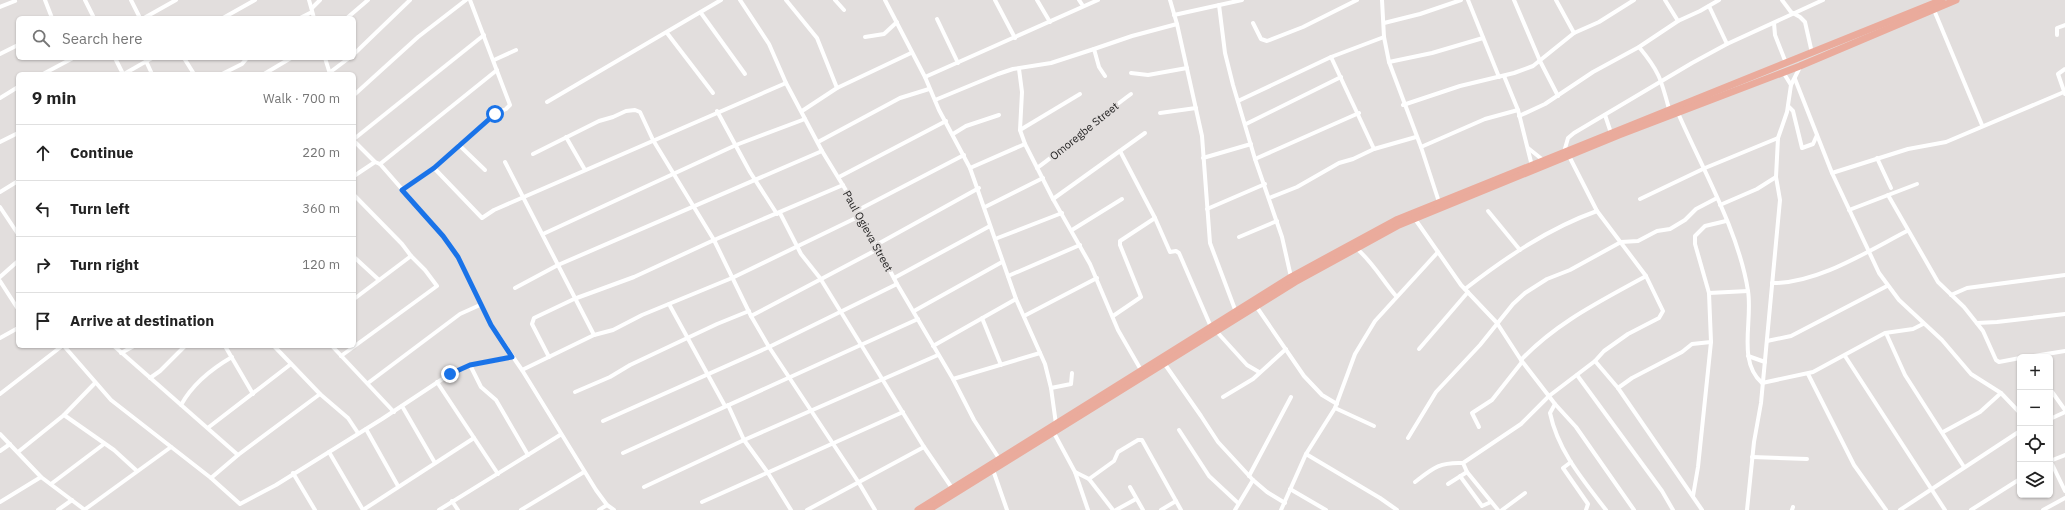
<!DOCTYPE html>
<html lang="en">
<head>
<meta charset="utf-8">
<style>
	body { margin:0; font-family:"IBM Plex Sans",sans-serif; background:#f2f2f2; color:#222 }
	.controls { position:absolute; right:12px; bottom:12px; display:grid; overflow:hidden; border-radius:6px; box-shadow:0 1px 3px #0004 }
	.controls button { width:36px; height:36px; display:grid; place-items:center; padding:0; border:0; border-bottom:1px solid #e0e0e0; background:#fff; color:#222; font:20px sans-serif }
	.stop { position:absolute; width:12px; height:12px; margin:-9px; border:3px solid #1a73e8; border-radius:50%; background:#fff }
	.stop.end { background:#1a73e8; border-color:#fff; box-shadow:0 1px 4px #0008 }
	.list { margin:0; padding:0; list-style:none }
	h2 { display:flex; justify-content:space-between; align-items:center; height:52px; margin:0; padding:0 16px; font-size:17px }
	h2 small { font-size:13px; font-weight:400; color:#767676 }
	.list li { display:grid; grid-template-columns:26px 1fr auto; gap:12px; align-items:center; box-sizing:border-box; height:56px; padding:0 16px; border-top:1px solid #e0e0e0 }
	.list b { display:block; font-size:15px; white-space:nowrap }
	.list em { font-size:13px; font-style:normal; color:#767676 }
	.icon { flex:none; width:22px; height:22px; fill:none; stroke:currentColor; stroke-width:2; stroke-linecap:round; stroke-linejoin:round }
	.map { position:relative; flex:none; width:2065px; height:510px; overflow:hidden }
	.search { position:absolute; background:#fff; box-shadow:0 1px 3px #0004; left:16px; top:16px; width:340px; height:44px; display:flex; align-items:center; gap:10px; box-sizing:border-box; padding:0 14px; border-radius:6px; color:#767676; font-size:15px }
	.panel { position:absolute; background:#fff; box-shadow:0 1px 3px #0004; left:16px; top:72px; width:340px; height:276px; border-radius:6px }
	.map>svg:first-child { display:block }
</style>
</head>
<body>
<div class="map">
<svg width="2065" height="510" viewBox="0 0 2065 510">
	<rect width="100%" height="100%" fill="#e2dedd"/>
	<g fill="none" stroke-linecap="round" stroke-linejoin="round">
		<g stroke="#fff" stroke-width="4">
			<path d="M45,0L52,18"/>
			<path d="M85,0L94,18"/>
			<path d="M131,0L140,18"/>
			<path d="M309,0L314,18"/>
			<path d="M740,0L769,44L786,83L822,151L858,210L897,284L953,379L974,420L1000,460"/>
			<path d="M786,0L817,38L837,88"/>
			<path d="M835,0L844,10"/>
			<path d="M885,0L925,77L939,110L970,168L1016,299L1045,364L1051,388L1056,424"/>
			<path d="M995,0L1015,38"/>
			<path d="M1037,0L1050,22"/>
			<path d="M1079,0L1083,6"/>
			<path d="M1170,0L1177,24L1202,136L1210,243L1236,312"/>
			<path d="M1382,0L1384,37L1389,62L1421,147L1439,202"/>
			<path d="M1468,0L1499,77"/>
			<path d="M1514,0L1540,61L1558,96"/>
			<path d="M1556,0L1574,33"/>
			<path d="M1665,0L1678,21"/>
			<path d="M1782,0L1791,12L1800,17L1805,22L1812,53"/>
			<path d="M1219,5L1225,53L1233,85L1255,159L1282,237L1291,277"/>
			<path d="M1709,6L1727,44"/>
			<path d="M0,7L15,1"/>
			<path d="M312,8L320,0"/>
			<path d="M1934,10L1982,125"/>
			<path d="M701,13L745,74"/>
			<path d="M1174,15L1242,0"/>
			<path d="M144,18L176,0"/>
			<path d="M223,18L255,0"/>
			<path d="M300,18L312,12"/>
			<path d="M347,18L368,0"/>
			<path d="M937,19L958,63"/>
			<path d="M1253,23L1261,39L1267,41L1303,27L1357,0"/>
			<path d="M1384,23L1420,14L1461,0"/>
			<path d="M1774,23L1775,35L1786,63"/>
			<path d="M667,33L713,93"/>
			<path d="M2057,35V28L2065,25"/>
			<path d="M865,37L884,34L897,22"/>
			<path d="M1639,47C1659,71 1661,79 1669,109"/>
			<path d="M1094,49L1132,36L1177,24"/>
			<path d="M0,54L18,45"/>
			<path d="M354,54L410,0"/>
			<path d="M1331,57L1374,149"/>
			<path d="M115,58L123,74"/>
			<path d="M184,58L194,74"/>
			<path d="M325,58L330,74"/>
			<path d="M494,60L516,50"/>
			<path d="M146,61L152,74"/>
			<path d="M1389,62L1432,53L1483,38"/>
			<path d="M1019,69L1022,92L1020,130L1025,144L1053,199L1090,264L1118,330L1141,370"/>
			<path d="M1783,72L1791,85"/>
			<path d="M329,73L349,58"/>
			<path d="M1131,73L1148,75L1187,68"/>
			<path d="M43,74L73,58"/>
			<path d="M124,74L152,58"/>
			<path d="M222,74L242,64L247,58"/>
			<path d="M264,74L291,58"/>
			<path d="M1504,76L1518,110L1532,166"/>
			<path d="M925,77L1098,0"/>
			<path d="M1795,79L1832,173L1879,273L1899,300L1942,340L1971,374L2001,393L2020,413"/>
			<path d="M2065,94L2058,74L2065,69"/>
			<path d="M354,95L418,37L466,0"/>
			<path d="M0,98L18,87"/>
			<path d="M935,100L998,74L1013,69L1051,63L1094,49L1099,67L1105,76"/>
			<path d="M1238,101L1331,57L1384,37"/>
			<path d="M547,102L721,0"/>
			<path d="M1403,105L1460,86L1514,73L1533,66L1574,33L1599,22L1634,0"/>
			<path d="M1788,106L1793,111L1802,148L1813,144L1817,135"/>
			<path d="M717,111L750,172L777,214"/>
			<path d="M802,111L837,88L911,53"/>
			<path d="M1160,113L1196,108"/>
			<path d="M1678,113C1702,168 1739,232 1748,291C1753,321 1737,361 1762,383L1813,372L1885,333L1913,329L1923,324"/>
			<path d="M1605,115L1611,133"/>
			<path d="M1519,116L1545,104L1593,72L1639,47L1678,21L1700,11L1719,0"/>
			<path d="M1246,124L1341,77"/>
			<path d="M1020,130L1080,94"/>
			<path d="M953,134L966,126L999,115"/>
			<path d="M566,137L585,170"/>
			<path d="M354,139L484,35"/>
			<path d="M354,141L375,162L380,164L443,236L458,257L491,325L522,370L596,490L607,505L614,510"/>
			<path d="M0,142L18,133"/>
			<path d="M818,142L900,98L929,89"/>
			<path d="M459,145L485,170"/>
			<path d="M1421,147L1485,119L1518,110"/>
			<path d="M1528,148L1543,160"/>
			<path d="M1120,151L1155,218L1170,252L1176,251L1179,253L1211,327"/>
			<path d="M1564,152L1568,138L1574,133L1692,63L1727,44L1823,0"/>
			<path d="M533,154L599,121L613,117L626,111L635,110L640,112L653,140L714,240L751,316L769,347L859,483L875,510"/>
			<path d="M1203,158L1251,144"/>
			<path d="M1877,158L1891,188"/>
			<path d="M1255,159L1359,113"/>
			<path d="M505,162L594,335"/>
			<path d="M380,164L497,70"/>
			<path d="M434,168L482,218L494,210L786,83"/>
			<path d="M970,168L1025,144"/>
			<path d="M1037,168C1069,145 1098,118 1131,94"/>
			<path d="M1832,173L1908,149L1946,142L2064,92"/>
			<path d="M354,176L375,162"/>
			<path d="M839,177L946,121"/>
			<path d="M402,190L434,168L495,114L506,109L510,105L470,0"/>
			<path d="M0,192L18,181"/>
			<path d="M354,195L402,244L411,256L354,299"/>
			<path d="M1888,195L1938,282L1964,307L1983,331L1996,360L1999,362L2020,358"/>
			<path d="M1269,198L1297,187L1339,163L1353,159L1374,149L1416,137"/>
			<path d="M1053,199L1145,133"/>
			<path d="M1640,199L1705,168L1778,138"/>
			<path d="M1720,205L1757,189L1776,177"/>
			<path d="M0,207L18,234"/>
			<path d="M985,207L1043,178"/>
			<path d="M1207,209L1265,184"/>
			<path d="M858,210L964,155"/>
			<path d="M1849,210L1917,184"/>
			<path d="M1488,211L1520,250"/>
			<path d="M780,213L801,254L820,278L924,447L952,488"/>
			<path d="M1415,219L1461,285L1497,323L1521,360L1555,404L1576,427L1634,510"/>
			<path d="M1072,230L1122,199"/>
			<path d="M543,234L736,145L805,119"/>
			<path d="M1239,237L1277,221"/>
			<path d="M995,239L1062,213"/>
			<path d="M876,245L979,188"/>
			<path d="M1356,248C1372,261 1383,281 1396,296"/>
			<path d="M354,257L379,280"/>
			<path d="M1008,276L1080,245"/>
			<path d="M0,277L18,261"/>
			<path d="M894,278L990,226"/>
			<path d="M0,281L18,309"/>
			<path d="M1772,283C1817,284 1868,251 1907,231"/>
			<path d="M515,288L558,265L822,151"/>
			<path d="M1465,289C1505,258 1549,228 1597,211"/>
			<path d="M1709,293L1748,291"/>
			<path d="M1951,295L1967,288L2065,275"/>
			<path d="M669,304L725,406"/>
			<path d="M1256,306L1304,376L1322,395L1337,404"/>
			<path d="M914,311L1002,262"/>
			<path d="M751,316L878,249"/>
			<path d="M1024,316L1097,278"/>
			<path d="M1113,316L1141,297L1120,245V241L1155,218"/>
			<path d="M982,318L1001,365"/>
			<path d="M1977,323L1997,322L2065,314"/>
			<path d="M1217,332L1247,365L1259,372"/>
			<path d="M1886,333L1905,375L1964,467"/>
			<path d="M0,338L18,328"/>
			<path d="M1767,341L1791,336L1887,286"/>
			<path d="M64,346L111,400L211,478L240,504L276,485L382,419L450,374L470,365L512,357"/>
			<path d="M114,346L238,455"/>
			<path d="M225,346L253,394"/>
			<path d="M274,346L320,394L348,418L358,433"/>
			<path d="M332,346L394,412"/>
			<path d="M933,346L1016,299"/>
			<path d="M1419,349L1468,292"/>
			<path d="M121,353L134,346"/>
			<path d="M341,356L437,286L425,270L411,256"/>
			<path d="M1748,356L1765,362"/>
			<path d="M1845,356L1945,510"/>
			<path d="M549,357L532,324L534,318L574,299L634,277L714,240L843,185"/>
			<path d="M2028,357L2065,351"/>
			<path d="M1521,360C1557,322 1601,301 1646,276"/>
			<path d="M1595,361L1618,388L1702,510"/>
			<path d="M1164,363L1201,416L1218,442L1253,480L1267,492L1285,503"/>
			<path d="M470,365L481,387L496,400L528,455"/>
			<path d="M522,370L594,335L613,330L642,315L732,278L860,216"/>
			<path d="M1808,374L1854,465L1886,510"/>
			<path d="M1577,375L1662,491L1673,510"/>
			<path d="M150,378L160,371L185,346"/>
			<path d="M953,379L1040,353"/>
			<path d="M437,382L498,474"/>
			<path d="M368,383L460,314L480,305"/>
			<path d="M1051,388L1071,384L1072,373"/>
			<path d="M1618,388L1632,378L1682,352L1692,344L1711,342"/>
			<path d="M2050,389L2065,410"/>
			<path d="M575,392L610,377L630,365L717,324L749,311"/>
			<path d="M0,394L62,346"/>
			<path d="M1223,397L1253,379L1286,349"/>
			<path d="M1555,404L1550,413C1558,451 1583,480 1606,510"/>
			<path d="M181,405C192,385 213,368 232,357"/>
			<path d="M728,405L744,440L768,473L791,510"/>
			<path d="M402,406L435,463"/>
			<path d="M1335,408L1374,426"/>
			<path d="M64,415L114,450L137,471"/>
			<path d="M2050,419L2065,412"/>
			<path d="M603,421L769,347L897,284"/>
			<path d="M209,427L291,364"/>
			<path d="M1479,427L1472,413L1492,400L1522,362"/>
			<path d="M366,429L398,486"/>
			<path d="M1179,430L1209,476L1238,503"/>
			<path d="M1943,432L1980,412L2001,393"/>
			<path d="M1054,433L1075,472L1088,510"/>
			<path d="M0,434L41,477L85,510"/>
			<path d="M1408,438L1436,392L1480,345L1513,304L1525,293L1547,279L1570,270L1621,242L1638,241L1657,231L1670,229L1685,220L1696,209L1717,198"/>
			<path d="M0,451L10,444"/>
			<path d="M18,452L64,415L95,383"/>
			<path d="M329,452L363,510"/>
			<path d="M623,453L918,319"/>
			<path d="M1306,454L1380,498L1397,510"/>
			<path d="M1752,457L1807,459"/>
			<path d="M2050,460L2065,491"/>
			<path d="M2050,461L2065,455"/>
			<path d="M1571,462L1563,468L1588,504L1586,510"/>
			<path d="M993,470L1007,510"/>
			<path d="M1075,472L1089,479L1113,510"/>
			<path d="M293,473L315,510"/>
			<path d="M1249,476L1291,397"/>
			<path d="M1460,476L1482,506L1491,502"/>
			<path d="M211,478L238,455L320,394"/>
			<path d="M1089,479L1114,461L1118,452L1138,440H1142L1181,510"/>
			<path d="M1415,482C1433,468 1439,462 1463,463"/>
			<path d="M51,484L104,444"/>
			<path d="M1448,484L1467,472"/>
			<path d="M644,487L744,440L938,355"/>
			<path d="M1130,487L1143,510"/>
			<path d="M1290,489L1326,510"/>
			<path d="M1693,496L1698,467L1711,342L1709,293L1695,244V236L1705,226L1726,221"/>
			<path d="M452,501L458,510"/>
			<path d="M0,502L41,477"/>
			<path d="M702,502L903,412"/>
			<path d="M58,510L72,500"/>
			<path d="M84,510L171,447"/>
			<path d="M363,510L474,438"/>
			<path d="M439,510L560,435"/>
			<path d="M521,510L584,472"/>
			<path d="M599,510L607,505"/>
			<path d="M807,510L924,447"/>
			<path d="M1116,510L1136,499"/>
			<path d="M1161,510L1176,501"/>
			<path d="M1235,510L1253,480"/>
			<path d="M1281,510L1306,454L1335,408L1355,354L1375,321L1438,252"/>
			<path d="M1498,510L1467,472L1463,463L1521,424L1549,396L1595,361L1604,351L1628,334L1659,318L1663,311L1646,276L1597,211L1569,156"/>
			<path d="M1502,510L1525,493"/>
			<path d="M1747,510L1754,442L1761,403L1780,200L1776,177L1778,138L1787,112L1791,85L1800,67"/>
			<path d="M1792,510L1793,507"/>
			<path d="M1900,510L2020,431"/>
			<path d="M1971,510L2020,479"/>
			<path d="M2043,510L2065,498"/>
		</g>
		<g stroke="#eaab9c" stroke-width="7">
			<path d="M918,510L1291,277L1396,220L1942,0"/>
			<path d="M928,510L1295,282L1399,225L1619,135L1800,66L1956,0"/>
		</g>
	</g>
	<g fill="none" stroke-linecap="round" stroke-linejoin="round">
		<path stroke="#1a73e8" stroke-width="5" d="M450,374L470,365L512,357L491,325L458,257L443,236L402,190L434,168L495,114"/>
	</g>
	<g text-anchor="middle" dominant-baseline="central" stroke-width="4" stroke-linejoin="round" paint-order="stroke">
		<g font-size="11" fill="#1d1c1c" stroke="#e2dedd">
			<text transform="translate(1084 131) rotate(-39)">Omoregbe Street</text>
			<text transform="translate(868 231) rotate(61)">Paul Ogieva Street</text>
		</g>
	</g>
</svg>
<div class="controls">
<button>+</button>
<button>−</button>
<button><svg class="icon" aria-label="locate" viewBox="0 0 24 24"><circle cx="12" cy="12" r="6"/><path d="M12 2v4M12 18v4M2 12h4M18 12h4"/></svg></button>
<button><svg class="icon" aria-label="layers" viewBox="0 0 24 24"><path d="M12 4l9 5-9 5-9-5zM3 14l9 5 9-5"/></svg></button>
</div>
<div class="stop" style="left:495px;top:114px"></div>
<div class="stop end" style="left:450px;top:374px"></div>
<div class="search"><svg class="icon" aria-label="search" viewBox="0 0 24 24"><circle cx="10" cy="10" r="6"/><path d="M15 15l6 6"/></svg>Search here</div>
<section class="panel">
<h2>9 min<small>Walk · 700 m</small></h2>
<ul class="list">
<li><svg class="icon" aria-label="ahead" viewBox="0 0 24 24"><path d="M12 20V5M6 11l6-6 6 6"/></svg><div><b>Continue</b></div><em>220 m</em></li>
<li><svg class="icon" aria-label="left" viewBox="0 0 24 24"><path d="M17 20v-9H6M10 6l-5 5 5 5"/></svg><div><b>Turn left</b></div><em>360 m</em></li>
<li><svg class="icon" aria-label="right" viewBox="0 0 24 24"><path d="M7 20v-9h11M14 6l5 5-5 5"/></svg><div><b>Turn right</b></div><em>120 m</em></li>
<li><svg class="icon" aria-label="arrive" viewBox="0 0 24 24"><path d="M6 21V4h12l-3 4 3 4H6"/></svg><div><b>Arrive at destination</b></div></li>
</ul>
</section>
</div>
</body>
</html>
